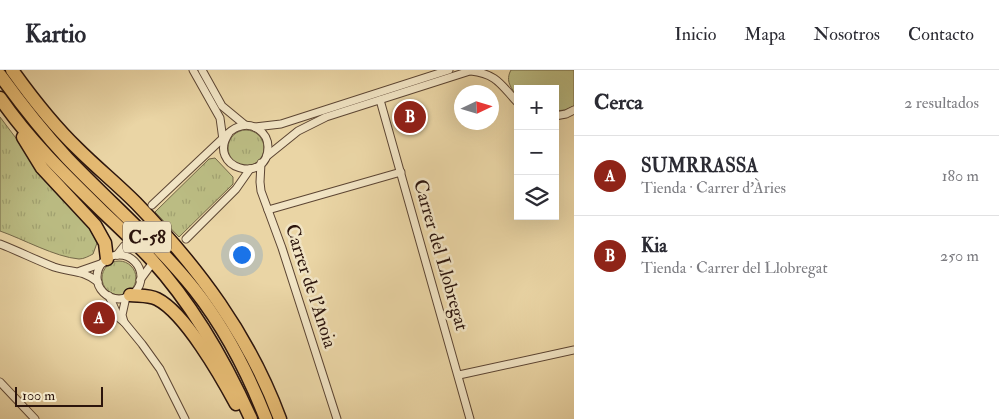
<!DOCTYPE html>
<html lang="es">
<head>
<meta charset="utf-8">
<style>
	body { margin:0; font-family:"IM FELL Double Pica",serif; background:#f2f2f3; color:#2b2b33 }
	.controls { position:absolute; right:15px; top:15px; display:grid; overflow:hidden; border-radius:0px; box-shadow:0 5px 20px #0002 }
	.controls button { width:45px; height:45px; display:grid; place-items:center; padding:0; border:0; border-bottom:1px solid #e1e1e2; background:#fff; color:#2b2b33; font:25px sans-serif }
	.compass { position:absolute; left:454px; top:15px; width:45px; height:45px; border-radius:50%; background:#fff; box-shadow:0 5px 20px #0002; rotate:86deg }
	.scale { position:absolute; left:15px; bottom:12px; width:88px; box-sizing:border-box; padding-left:5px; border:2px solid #2c150d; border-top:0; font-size:14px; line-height:18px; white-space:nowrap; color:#2c150d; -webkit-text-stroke:4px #f1e4c4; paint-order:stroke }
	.you { position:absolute; left:241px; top:184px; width:18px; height:18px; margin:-12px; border:4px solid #fff; border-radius:50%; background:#1a73e8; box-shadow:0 0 0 8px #1a73e833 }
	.badge { display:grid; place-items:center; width:32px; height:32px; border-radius:50%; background:#8f2418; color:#fff; font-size:16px; font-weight:700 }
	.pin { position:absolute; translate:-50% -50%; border:2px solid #fff; box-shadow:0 1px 5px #0006 }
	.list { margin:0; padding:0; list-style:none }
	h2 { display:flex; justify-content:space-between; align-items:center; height:65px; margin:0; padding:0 20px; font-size:21px }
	h2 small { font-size:16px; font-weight:400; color:#7c7c81 }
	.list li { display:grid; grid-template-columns:32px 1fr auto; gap:15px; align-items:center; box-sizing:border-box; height:80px; padding:0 20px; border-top:1px solid #e1e1e2 }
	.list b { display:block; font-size:19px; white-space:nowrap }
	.list p { margin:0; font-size:16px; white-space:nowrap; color:#7c7c81 }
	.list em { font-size:16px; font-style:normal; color:#7c7c81 }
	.icon { flex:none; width:28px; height:28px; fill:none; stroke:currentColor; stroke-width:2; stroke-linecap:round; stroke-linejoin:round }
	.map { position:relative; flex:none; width:574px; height:349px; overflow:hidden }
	header { display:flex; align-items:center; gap:30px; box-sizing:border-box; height:70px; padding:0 25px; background:#fff; border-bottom:1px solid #e1e1e2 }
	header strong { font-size:24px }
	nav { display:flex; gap:28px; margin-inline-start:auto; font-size:18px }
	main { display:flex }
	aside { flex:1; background:#fff }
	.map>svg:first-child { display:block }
</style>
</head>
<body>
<header>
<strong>Kartio</strong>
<nav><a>Inicio</a><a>Mapa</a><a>Nosotros</a><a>Contacto</a></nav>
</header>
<main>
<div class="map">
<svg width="574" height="349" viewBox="0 0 574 349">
	<defs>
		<pattern id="grass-tufts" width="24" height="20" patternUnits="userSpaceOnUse" patternTransform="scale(1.25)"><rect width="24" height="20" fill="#bbbc83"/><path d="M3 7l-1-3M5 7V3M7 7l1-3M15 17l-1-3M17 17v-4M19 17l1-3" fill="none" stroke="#a1a170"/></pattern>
	</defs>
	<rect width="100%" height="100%" fill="#ead5a5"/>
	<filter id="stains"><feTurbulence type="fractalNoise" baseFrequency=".004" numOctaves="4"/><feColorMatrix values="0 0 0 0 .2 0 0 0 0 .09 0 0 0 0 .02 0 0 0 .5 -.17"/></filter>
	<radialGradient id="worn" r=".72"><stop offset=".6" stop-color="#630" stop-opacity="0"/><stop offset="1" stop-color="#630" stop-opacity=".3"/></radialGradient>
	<g fill="url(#grass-tufts)" stroke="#746848">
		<path d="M0,47L43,104L90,158L97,173L93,184C89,186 84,189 79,189C55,187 23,169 0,161Z"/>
		<circle cx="246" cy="78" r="18"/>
		<path d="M215,88L233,107V114L179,167L155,142L209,89Z"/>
		<circle cx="119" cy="208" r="17"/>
	</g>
	<path fill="#bbbc83" stroke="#746848" d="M511,0H574V36L565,40L555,41V19H518V27C511,18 505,11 511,0Z"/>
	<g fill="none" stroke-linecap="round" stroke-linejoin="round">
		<g stroke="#5c4533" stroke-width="9">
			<g id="street">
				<path d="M193,0L220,48L223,70"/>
				<path d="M202,0L222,36L245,55"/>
				<path d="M471,1C497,4 501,15 518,33"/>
				<path d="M380,30L470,349"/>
				<path d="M555,46L566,44L574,40"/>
				<path d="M255,57L281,54L449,0"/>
				<path d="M267,86L298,61L326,47L473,0"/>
				<path d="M261,93L260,112L261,121L282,178L337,349"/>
				<path d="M152,135L223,68C227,64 232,59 238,57C252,51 268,62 268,77C268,116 205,98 229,63"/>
				<path d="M268,140L401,102"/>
				<path d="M186,169L236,119L250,99"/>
				<path d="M0,174C18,181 36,190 54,197C72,203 81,199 98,212"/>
				<path d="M117,185L124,176"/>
				<circle cx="119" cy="207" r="22"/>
				<path d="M80,201L103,193"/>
				<path d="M140,210L151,195"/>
				<path d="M109,226L119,248L124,252L142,274L160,299L185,349"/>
				<path d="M124,252L122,245L126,227"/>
				<path d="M459,305L574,280"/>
				<path d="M0,312L35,349"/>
			</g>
		</g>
		<g stroke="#2c150d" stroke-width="15">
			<g id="highway">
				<path d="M12,0C32,28 53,55 78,79C96,97 117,114 136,133C198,197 249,265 280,349"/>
				<path d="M0,5C21,34 43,62 67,88C109,132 156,172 194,219C225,258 248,303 266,349"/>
				<path d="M0,28C29,70 65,105 102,141C118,156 135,172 151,189C194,236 225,291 251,349"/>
				<path d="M23,67L42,98L95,155L105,173L107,189"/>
				<path d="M130,225C139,226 149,225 157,229C185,243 221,306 236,334"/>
			</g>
		</g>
		<use href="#street" stroke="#f1e4c4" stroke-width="7"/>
		<use href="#highway" stroke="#e5ba72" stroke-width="12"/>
	</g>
	<g text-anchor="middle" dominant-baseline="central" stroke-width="5" stroke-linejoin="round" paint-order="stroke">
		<rect fill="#f1e4c4" stroke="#675344" stroke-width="1" x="123" y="151.5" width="48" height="31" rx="4"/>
		<g font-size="18" font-weight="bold" fill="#2c150d">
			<text x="147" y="167">C-58</text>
		</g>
		<g font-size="19" fill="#2c150d" stroke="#f1e4c4">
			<text transform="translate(441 185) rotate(74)">Carrer del Llobregat</text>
			<text transform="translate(311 216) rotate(72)">Carrer de l'Anoia</text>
		</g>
	</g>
	<rect width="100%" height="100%" filter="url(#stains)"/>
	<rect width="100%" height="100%" fill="url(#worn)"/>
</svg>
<div class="controls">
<button>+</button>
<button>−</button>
<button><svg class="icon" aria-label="layers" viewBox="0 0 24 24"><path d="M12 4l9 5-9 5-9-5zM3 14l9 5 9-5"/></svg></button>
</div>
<svg class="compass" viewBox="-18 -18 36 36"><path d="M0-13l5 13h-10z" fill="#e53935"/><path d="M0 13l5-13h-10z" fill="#7c7c81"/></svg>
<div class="scale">100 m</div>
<div class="you"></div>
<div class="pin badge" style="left:99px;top:248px">A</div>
<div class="pin badge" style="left:410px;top:47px">B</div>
</div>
<aside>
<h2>Cerca<small>2 resultados</small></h2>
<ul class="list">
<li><span class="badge">A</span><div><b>SUMRRASSA</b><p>Tienda · Carrer d'Àries</p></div><em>180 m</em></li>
<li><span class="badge">B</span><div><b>Kia</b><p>Tienda · Carrer del Llobregat</p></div><em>250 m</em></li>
</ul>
</aside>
</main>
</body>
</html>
